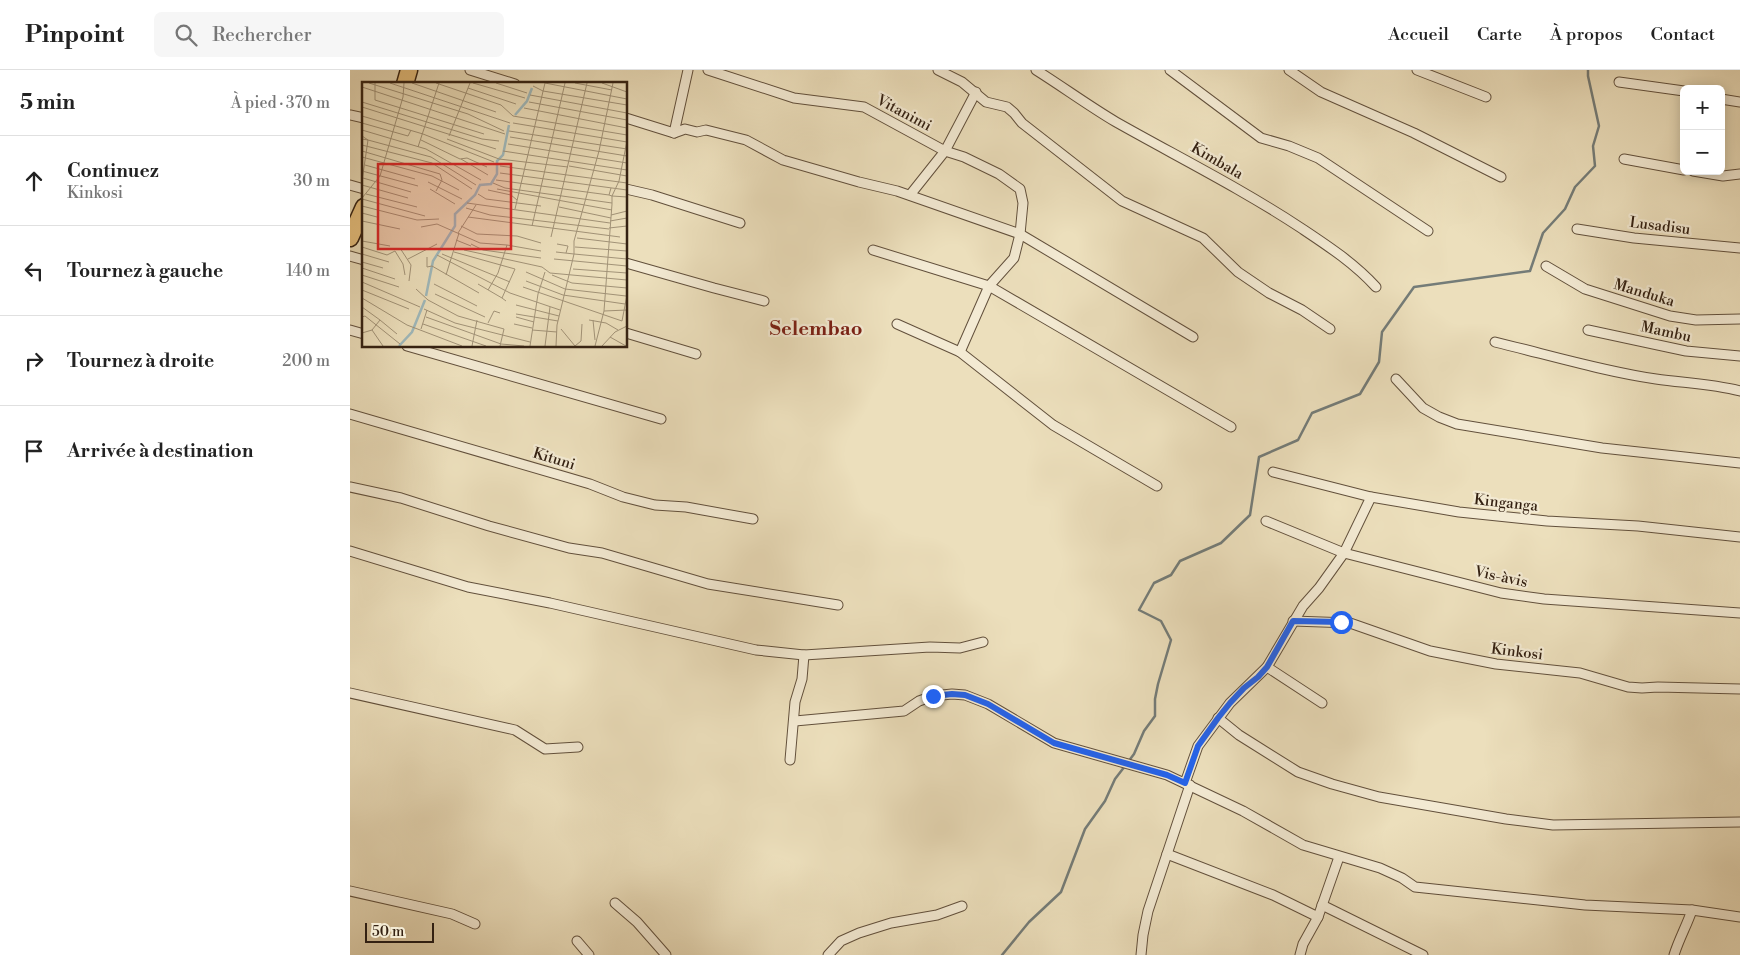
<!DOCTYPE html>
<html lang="fr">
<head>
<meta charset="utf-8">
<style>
	body { margin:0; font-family:"Libre Bodoni",serif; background:#f6f6f6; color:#222 }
	.controls { position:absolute; right:15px; top:15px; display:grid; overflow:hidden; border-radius:8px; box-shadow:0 2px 12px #0003 }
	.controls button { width:45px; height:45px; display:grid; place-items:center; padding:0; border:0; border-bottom:1px solid #e0e0e0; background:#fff; color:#222; font:25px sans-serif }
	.scale { position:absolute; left:15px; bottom:12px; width:69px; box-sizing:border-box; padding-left:5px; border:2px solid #342112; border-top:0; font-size:14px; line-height:18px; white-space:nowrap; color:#342112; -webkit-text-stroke:4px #f3ead3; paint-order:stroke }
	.stop { position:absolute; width:15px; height:15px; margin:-11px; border:4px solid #2563eb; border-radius:50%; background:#fff }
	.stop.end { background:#2563eb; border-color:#fff; box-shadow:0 1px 5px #0008 }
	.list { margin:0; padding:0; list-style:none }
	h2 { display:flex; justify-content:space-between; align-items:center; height:65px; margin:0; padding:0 20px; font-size:21px }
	h2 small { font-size:16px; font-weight:400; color:#767676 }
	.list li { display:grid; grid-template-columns:32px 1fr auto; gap:15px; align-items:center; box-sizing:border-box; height:90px; padding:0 20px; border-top:1px solid #e0e0e0 }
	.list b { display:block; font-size:19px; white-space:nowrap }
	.list p { margin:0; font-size:16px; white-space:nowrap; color:#767676 }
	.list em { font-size:16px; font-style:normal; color:#767676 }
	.icon { flex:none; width:28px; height:28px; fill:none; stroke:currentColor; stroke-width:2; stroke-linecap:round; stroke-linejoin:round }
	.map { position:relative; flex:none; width:1390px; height:885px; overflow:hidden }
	header { display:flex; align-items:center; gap:30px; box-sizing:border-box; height:70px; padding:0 25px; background:#fff; border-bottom:1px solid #e0e0e0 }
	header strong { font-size:24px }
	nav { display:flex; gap:28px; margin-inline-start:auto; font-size:18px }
	.search { width:350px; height:45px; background:#f6f6f6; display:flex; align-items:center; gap:12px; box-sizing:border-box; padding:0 18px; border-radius:8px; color:#767676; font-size:19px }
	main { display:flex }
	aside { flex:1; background:#fff }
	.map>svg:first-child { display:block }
</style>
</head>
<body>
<header>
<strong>Pinpoint</strong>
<div class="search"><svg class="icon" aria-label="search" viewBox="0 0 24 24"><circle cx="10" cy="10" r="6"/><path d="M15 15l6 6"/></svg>Rechercher</div>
<nav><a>Accueil</a><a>Carte</a><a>À propos</a><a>Contact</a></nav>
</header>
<main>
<aside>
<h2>5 min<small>À pied · 370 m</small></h2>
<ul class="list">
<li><svg class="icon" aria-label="ahead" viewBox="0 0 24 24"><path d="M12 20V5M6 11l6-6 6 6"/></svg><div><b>Continuez</b><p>Kinkosi</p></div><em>30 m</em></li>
<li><svg class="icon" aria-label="left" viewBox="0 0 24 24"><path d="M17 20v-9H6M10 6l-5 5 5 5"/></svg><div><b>Tournez à gauche</b></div><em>140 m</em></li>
<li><svg class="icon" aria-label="right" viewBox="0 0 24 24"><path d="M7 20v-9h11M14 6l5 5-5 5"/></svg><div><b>Tournez à droite</b></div><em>200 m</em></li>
<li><svg class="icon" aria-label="arrive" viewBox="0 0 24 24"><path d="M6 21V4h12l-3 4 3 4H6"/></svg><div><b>Arrivée à destination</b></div></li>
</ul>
</aside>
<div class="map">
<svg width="1390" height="885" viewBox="0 0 1390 885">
	<rect width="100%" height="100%" fill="#ecdfbc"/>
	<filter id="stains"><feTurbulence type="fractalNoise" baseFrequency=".004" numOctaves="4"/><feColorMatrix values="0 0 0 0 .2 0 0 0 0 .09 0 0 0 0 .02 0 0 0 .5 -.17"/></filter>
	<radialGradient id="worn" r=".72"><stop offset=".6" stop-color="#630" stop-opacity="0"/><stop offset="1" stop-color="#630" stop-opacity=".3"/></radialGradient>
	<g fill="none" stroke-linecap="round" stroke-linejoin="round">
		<g stroke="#747c78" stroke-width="2.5">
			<path d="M778,692L784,684L794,661L805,646V629L808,614L821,570L811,551L789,540L804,513L821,505L830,491L871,473L900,445L909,387L948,370L962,343L1010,324L1029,292L1032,262L1064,217L1180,201L1193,163L1215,139L1225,117L1245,96L1243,76L1249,56L1238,6V0"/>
			<path d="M652,885L679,852L711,822L735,759L755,731L765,709L775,696"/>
		</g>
		<g stroke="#62503c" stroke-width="11">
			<g id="street">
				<path d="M120,0L165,14"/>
				<path d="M358,0L444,28L514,37L595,81L614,87L649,104L670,119L673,133L670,164L664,188L639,216L610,282"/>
				<path d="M588,0L612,12L636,32L657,37L664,43L672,53L772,131L853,168L888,202L919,223L952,240L980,259"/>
				<path d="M686,0C713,17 739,36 766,52C828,87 892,119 951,158C978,176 1004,193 1026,217"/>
				<path d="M820,0L911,68L939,76L968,88L1078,161"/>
				<path d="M939,0L971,22L1064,63L1151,107"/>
				<path d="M1067,0L1136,27"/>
				<path d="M1269,12L1334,21"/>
				<path d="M1371,29L1390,32"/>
				<path d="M0,45L14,48"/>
				<path d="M276,48L324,63L335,59L347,62L356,60L396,70L433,90L509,112L547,121L670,164L843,267"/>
				<path d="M324,63L338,0"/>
				<path d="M1274,89L1334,100"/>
				<path d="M1343,101L1373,106L1390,104"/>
				<path d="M0,115L14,119"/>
				<path d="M276,119L302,125L390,153"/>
				<path d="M560,125L595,81L626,22"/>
				<path d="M1227,159L1284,168L1390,178"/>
				<path d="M523,180L639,216L881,357"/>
				<path d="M0,186L14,190"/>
				<path d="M276,193L364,218L414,231"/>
				<path d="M1196,196L1235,219L1320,246L1346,250L1390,249"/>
				<path d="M547,254L610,282L703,355L807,416"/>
				<path d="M0,260L14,264"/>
				<path d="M1238,260L1336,281L1390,286"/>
				<path d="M276,263L346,284"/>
				<path d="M1145,272C1199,285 1252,301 1306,309C1334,313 1363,314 1390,321"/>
				<path d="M57,276L311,349"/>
				<path d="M1046,309L1073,338L1089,347L1107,354L1252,378L1390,393"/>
				<path d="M0,344L240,414L273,427L305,435L336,437L403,449"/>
				<path d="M923,402L1021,427L1109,442L1197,451L1288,456L1390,467"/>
				<path d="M0,417L51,428L139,456L219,478L252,483L358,514L488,535"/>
				<path d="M916,451L994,483L1151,523L1194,529L1390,543"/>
				<path d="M0,481L118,517L200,533L406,580L454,585L580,577L610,578L633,572"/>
				<path d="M943,551L1000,553L1080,581L1146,594L1230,603L1278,617L1292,618L1308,617L1390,619"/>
				<path d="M917,597L972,633"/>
				<path d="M0,623L165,660L195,679L228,677"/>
				<path d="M868,648L889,665L948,702L982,714L1029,727L1156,749L1203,755L1390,752"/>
				<path d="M445,651L554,641L569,631L583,626L602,624L615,625L638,634L704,673L817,705L893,741L953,775L1030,798L1052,808L1065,817L1235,835L1342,840C1337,855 1329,869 1324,885"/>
				<path d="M440,690L445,632L452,609L454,585"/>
				<path d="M835,713L848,676L880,633L917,597L953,536L969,518L994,483L1021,427"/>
				<path d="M817,784L923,825L968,847"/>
				<path d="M0,821L102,844L125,854"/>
				<path d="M265,833L287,852L316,885"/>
				<path d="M972,835L1073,885"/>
				<path d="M1342,840L1390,847"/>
				<path d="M227,871L239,885"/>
				<path d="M478,885L491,871L509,863L541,853L587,845L612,836"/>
				<path d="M791,885L793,865L798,841L840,715"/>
				<path d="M950,885L953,874L968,847L989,787"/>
			</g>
		</g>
		<g stroke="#342112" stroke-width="19">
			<g id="highway">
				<path d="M55,14L59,0"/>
				<path d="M0,168L14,137"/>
			</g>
		</g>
		<use href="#street" stroke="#f3ead3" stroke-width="9"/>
		<use href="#highway" stroke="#e6c07e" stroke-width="16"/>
	</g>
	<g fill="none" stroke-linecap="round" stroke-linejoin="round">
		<path stroke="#2563eb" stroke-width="6" d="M583,626L602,624L615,625L638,634L704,673L817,705L835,713L848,676L868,648L880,633L894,618L908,607L917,597L943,551L991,552"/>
	</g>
	<g text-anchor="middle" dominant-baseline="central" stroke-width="4.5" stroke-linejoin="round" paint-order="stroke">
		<g font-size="15" fill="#342112" stroke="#f3ead3">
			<text transform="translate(554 43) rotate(28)">Vitanimi</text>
			<text transform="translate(867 91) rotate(30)">Kimbala</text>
			<text transform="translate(1310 156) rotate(7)">Lusadisu</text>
			<text transform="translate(1294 223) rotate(17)">Manduka</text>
			<text transform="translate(1316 262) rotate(12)">Mambu</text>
			<text transform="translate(204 389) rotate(17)">Kituni</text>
			<text transform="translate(1156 433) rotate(6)">Kinganga</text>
			<text transform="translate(1151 507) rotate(12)">Vis-àvis</text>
			<text transform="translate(1167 582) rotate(7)">Kinkosi</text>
		</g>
		<g font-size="20" font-weight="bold" fill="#7a1f14" stroke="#f3ead3">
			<text x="466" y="259">Selembao</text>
		</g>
	</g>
	<g transform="translate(12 12)">
		<rect width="265" height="265" fill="#ecdfbc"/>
		<path fill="none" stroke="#9fb9bc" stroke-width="2.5" d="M153,33L165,19L170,6M64,214L71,179L93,144V132L113,113L118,103L129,102L135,92V79L141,73L147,43M37,264L50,250L63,218"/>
		<path fill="none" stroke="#a29378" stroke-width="1" d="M7,1L106,32L142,49M13,1V18L122,52M28,1L148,41M50,1L134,30M74,1L139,23L151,34L265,53M111,1L163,16M134,1L165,11M183,1L265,17M213,1L250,8M240,1L265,10M171,4L181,9L265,23M0,5L143,52M106,6L154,22M168,13L265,31M0,20L120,57L137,59M167,20L265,38M0,25L134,67M162,26L265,46M0,34L61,52L132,80M0,41L46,54L49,48M151,41L265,60M0,48L64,67L119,98M147,49L265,67M0,54L6,58L69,75L114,103M87,54L108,1M148,55L265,74M0,57L6,58L0,99M85,57L137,77L206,85M59,58L98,77L105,76L125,85M265,59L257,99L250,114L265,115M146,62L265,81M0,63L70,81L110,107M56,65L77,1M0,69L78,92L80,98L74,109M141,69L265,88M237,69L251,1M0,75L70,94L97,108M99,77L126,93M3,83L53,97M138,84L265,101M207,84L265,94M0,89L56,104M138,91L265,108M1,96L49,110M134,98L247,113M66,100L100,117M131,101L143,106L250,121M0,103L46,116M68,107L93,122M135,107L250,128M126,108L149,113L155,118M4,112L55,125M116,112L124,117L179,124M0,116L18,94L41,15L42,1M0,117L63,134M105,121L248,141M0,124L55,138L77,137M197,125L249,136M104,126L128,133L247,147M153,127L183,1M0,131L15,135M249,133L265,129M106,135L258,155M0,139L38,147M248,139L265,136M99,144L115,152L155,154L179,161M170,144L203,1M59,145L75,142L118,161L145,163L136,191L126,208M247,146L265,144M96,151L114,123M189,155L225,1M215,156L265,162M94,158L109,164M0,159L28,164M109,162L121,168L179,176M195,162L206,164L204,171M145,163L179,169M0,165L25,173L33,169L41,182L43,193M213,165L265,169M38,166L49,183L47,199M102,168L180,185L188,191L265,198M92,170L153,187L140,216L144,219M194,170L212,172M0,172L27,180M80,172L148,200M212,172L265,177M75,173L148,211L198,228M65,175V185L70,184L117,211M46,177L75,162M192,177L265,184M0,180L21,186M0,186L33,197M211,187L265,191M164,190L203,207L264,214M0,193L37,205M84,193L97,151M190,193L210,201L265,206M164,199L201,213L263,222M0,200L58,225M72,202L115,224M116,202L140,216M161,205L260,239L265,213M54,207L66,218L96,234L142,247L138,264M0,208L47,227M73,212L123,235M0,216L45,243L100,264M154,223L197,234M0,225L18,238L10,248M62,227L93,241L168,260M242,229L265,228M154,232L196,239M0,235L3,234L38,262M64,235L139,262L162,264M154,235L172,240M18,238L35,252M227,238L244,241L256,248M231,238L233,258M126,241L132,229L138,231M61,242L124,264M152,242L170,246M59,247L65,228M199,247L213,264M170,248L195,250M0,251L10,248L21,264M248,255L264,264M110,264L115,238M168,264L176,212L183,190M183,264L188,225M194,264L195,243L212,172V159L237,69M213,264L219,259L220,242M233,264L242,229L250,122V114L247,113L249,106M240,264L253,250L265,244"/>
		<path fill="#d62828" fill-opacity="0.15" stroke="#d62828" stroke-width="2.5" d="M16,82H149V167H16Z"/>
		<rect width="265" height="265" fill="none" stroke="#342112" stroke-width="2.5"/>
	</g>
	<rect width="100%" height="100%" filter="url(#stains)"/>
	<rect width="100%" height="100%" fill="url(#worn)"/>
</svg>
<div class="controls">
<button>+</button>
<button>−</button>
</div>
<div class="scale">50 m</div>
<div class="stop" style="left:991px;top:552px"></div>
<div class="stop end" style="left:583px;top:626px"></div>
</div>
</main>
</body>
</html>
